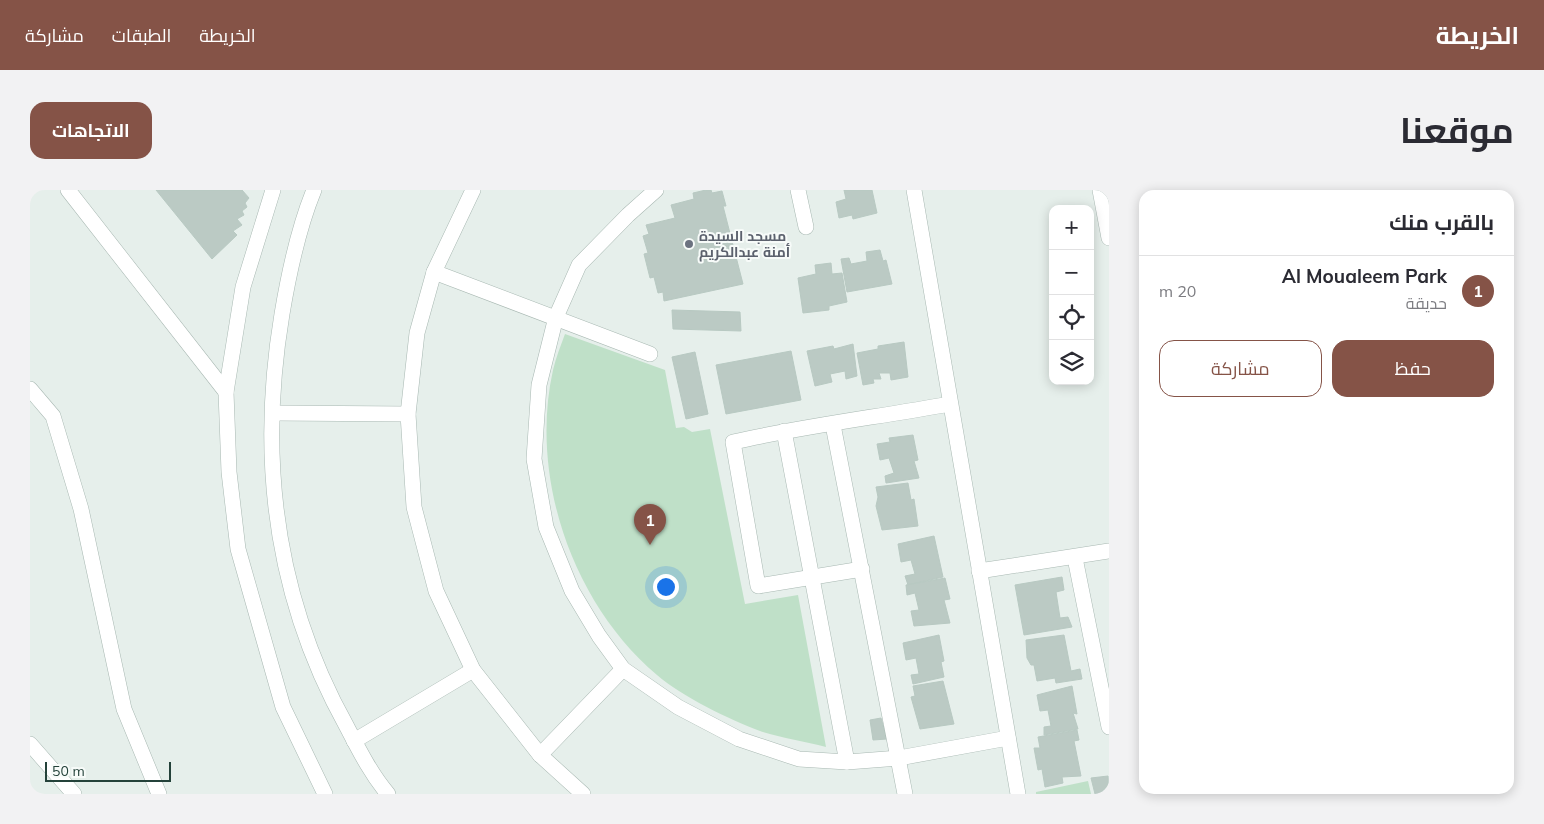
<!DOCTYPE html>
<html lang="ar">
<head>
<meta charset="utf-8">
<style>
	body { margin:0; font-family:Mulish,Cairo,sans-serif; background:#f2f2f3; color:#2b2b33; direction:rtl }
	.controls { position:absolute; right:15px; top:15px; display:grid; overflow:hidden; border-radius:10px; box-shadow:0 2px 12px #0003 }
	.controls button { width:45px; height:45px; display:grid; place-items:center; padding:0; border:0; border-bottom:1px solid #e1e1e2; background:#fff; color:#2b2b33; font:25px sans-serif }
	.scale { position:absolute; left:15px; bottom:12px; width:126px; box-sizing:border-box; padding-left:5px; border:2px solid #24423a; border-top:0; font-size:14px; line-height:18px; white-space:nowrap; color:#24423a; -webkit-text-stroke:4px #f7fbf9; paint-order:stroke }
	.you { position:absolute; left:635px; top:396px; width:18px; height:18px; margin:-12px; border:4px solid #fff; border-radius:50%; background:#1a73e8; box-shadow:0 0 0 8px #1a73e833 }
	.badge { display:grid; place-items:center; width:32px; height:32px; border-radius:50%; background:#855347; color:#fff; font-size:16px; font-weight:700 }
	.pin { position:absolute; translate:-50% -41px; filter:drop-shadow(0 1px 2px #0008) }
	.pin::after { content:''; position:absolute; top:26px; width:18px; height:15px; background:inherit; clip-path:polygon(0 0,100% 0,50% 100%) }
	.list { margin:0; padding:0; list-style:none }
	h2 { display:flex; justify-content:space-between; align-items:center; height:65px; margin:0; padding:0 20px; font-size:21px }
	h2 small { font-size:16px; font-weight:400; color:#7c7c81 }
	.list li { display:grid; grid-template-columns:32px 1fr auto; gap:15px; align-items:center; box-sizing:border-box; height:70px; padding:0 20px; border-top:1px solid #e1e1e2 }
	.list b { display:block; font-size:19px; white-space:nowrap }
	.list p { margin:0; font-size:16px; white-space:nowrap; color:#7c7c81 }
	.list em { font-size:16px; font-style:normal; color:#7c7c81 }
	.actions { display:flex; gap:10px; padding:15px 20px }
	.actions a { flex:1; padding:11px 0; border:1px solid #855347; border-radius:15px; text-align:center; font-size:18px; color:#855347 }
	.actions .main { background:#855347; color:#fff }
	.icon { flex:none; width:28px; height:28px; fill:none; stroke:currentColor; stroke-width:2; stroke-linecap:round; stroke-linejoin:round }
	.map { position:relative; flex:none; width:1079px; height:604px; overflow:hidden; direction:ltr; border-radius:15px }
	header { display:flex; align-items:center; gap:30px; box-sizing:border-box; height:70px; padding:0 25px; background:#855347; color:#fff }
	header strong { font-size:24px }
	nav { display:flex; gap:28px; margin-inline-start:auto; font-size:18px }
	.intro { display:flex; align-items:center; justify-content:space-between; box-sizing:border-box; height:120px; padding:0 30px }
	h1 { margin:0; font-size:35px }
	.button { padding:12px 22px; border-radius:15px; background:#855347; color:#fff; font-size:18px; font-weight:700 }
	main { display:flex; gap:30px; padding:0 30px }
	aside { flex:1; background:#fff; border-radius:15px; box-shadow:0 2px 12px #0003 }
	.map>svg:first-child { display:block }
</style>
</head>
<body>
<header>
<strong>الخريطة</strong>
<nav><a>الخريطة</a><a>الطبقات</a><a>مشاركة</a></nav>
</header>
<div class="intro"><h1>موقعنا</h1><a class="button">الاتجاهات</a></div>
<main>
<aside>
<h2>بالقرب منك<small></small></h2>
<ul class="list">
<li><span class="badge">1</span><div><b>Al Moualeem Park</b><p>حديقة</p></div><em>20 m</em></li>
</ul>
<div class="actions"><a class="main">حفظ</a><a>مشاركة</a></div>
</aside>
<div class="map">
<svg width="1079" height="604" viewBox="0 0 1079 604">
	<rect width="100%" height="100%" fill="#e6efeb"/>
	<g fill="#bfe0c8">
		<path d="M535,144L635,180L646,238L654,237L662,242L680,239L715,414L768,405L796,557C775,551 751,548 730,541C700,530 651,506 627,485C543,414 499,288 523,180C526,167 531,155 535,144Z"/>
		<path d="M1058,591L1061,604H1006V602Z"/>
	</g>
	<g fill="#bbcac4" stroke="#b8c9c2">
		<path d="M126,0H212L219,8L215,13L217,17L212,21L214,25L207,29L212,35L203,41L207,45L182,69Z"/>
		<path d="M676,0H681L682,3L692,1L696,16H693L713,94L634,111L633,102L628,103L624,87L620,88L614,64L618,63L613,46L619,44L616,35L645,28L641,15L664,9L663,3Z"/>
		<path d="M814,0H842L847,23L823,29L822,25L809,28L806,12L816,9Z"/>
		<path d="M850,60L853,71L856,70L862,94L817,102L811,69L819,68L821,74L837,71L836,62Z"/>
		<path d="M801,73L802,84L812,83L817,112L799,116V120L773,123L768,88L786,84L785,75Z"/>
		<path d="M642,120L710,122L711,141L643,139Z"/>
		<path d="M874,152L878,187L861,190L860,183H849L851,189H843L844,193L833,195L827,163L848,159V156Z"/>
		<path d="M823,154L827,186L816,189L815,181L800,184L802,192L785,196L777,161L803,156L804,159Z"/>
		<path d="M761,161L771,210L696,224L686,175Z"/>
		<path d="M665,162L678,224L656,229L642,167Z"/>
		<path d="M883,245L888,270L884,271L889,288L856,293L855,286L864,283L859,268L850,270L847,254L860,252L859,248Z"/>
		<path d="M878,293L881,310L884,309L888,336L852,340L846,316L848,307L846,297Z"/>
		<path d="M904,346L913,387L878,395L875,386L885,384L881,370L871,372L868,354Z"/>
		<path d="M1032,387L1034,400L1026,402L1030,428L1038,427L1042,437L994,445L985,395Z"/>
		<path d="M915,388L920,409L914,410L920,433L884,436L881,421L889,420L885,403L877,405L876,395Z"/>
		<path d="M909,445L914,471L911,472L914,487L883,494L881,485L889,484L886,468L876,470L873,453Z"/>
		<path d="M1034,445L1041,481L1050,479L1052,489L1026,493L1025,488L1007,491L1004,475H1001L997,468L996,450Z"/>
		<path d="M913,491L924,534L890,539L881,507L885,506L883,496Z"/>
		<path d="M1042,496L1047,524L1043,523L1048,539L1014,545V537L1021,536L1018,520L1010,521L1007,505Z"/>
		<path d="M851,528L857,549L843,550L840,530Z"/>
		<path d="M1047,540L1049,550L1044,551L1051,586L1032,587L1033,593L1015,597L1012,579L1008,580L1004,558H1010L1008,547Z"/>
		<path d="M1078,586L1079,604H1065L1061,588Z"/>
	</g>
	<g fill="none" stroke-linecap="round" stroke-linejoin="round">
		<g stroke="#a8b8b2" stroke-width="16">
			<g id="street">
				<path d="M38,0L196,202"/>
				<path d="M243,0L213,97L196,202L199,282L208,359L253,517L295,604"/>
				<path d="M284,0C268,39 259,82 252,124C228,268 245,408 317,537C329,560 341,584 358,604"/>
				<path d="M443,0L404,82L387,143L378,224L384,317L406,401L443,480L510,565L553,604"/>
				<path d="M626,0L598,25L549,75L526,127L509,195L504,269L516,337L542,401L569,446L593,479L648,517L709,549L769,569L817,572L869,568L978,548"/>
				<path d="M768,0L776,37"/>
				<path d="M884,0L988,604"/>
				<path d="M1070,0L1079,48"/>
				<path d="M404,82L620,164"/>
				<path d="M0,199L23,226L51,319L94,519L129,604"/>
				<path d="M243,223L378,224"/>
				<path d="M803,235L875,604"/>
				<path d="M754,241L817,572"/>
				<path d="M1045,368L1079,537"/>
				<path d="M832,379L728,396L703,252C774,236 848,227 920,214"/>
				<path d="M949,381L1079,361"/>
				<path d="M324,551L443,480"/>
				<path d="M0,554L44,604"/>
				<path d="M510,565L593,479"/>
			</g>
		</g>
		<use href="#street" stroke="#fff" stroke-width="15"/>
	</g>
	<circle fill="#6b7280" stroke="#f7fbf9" stroke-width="2" cx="659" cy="54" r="5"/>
	<g text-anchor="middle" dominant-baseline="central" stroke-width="4" stroke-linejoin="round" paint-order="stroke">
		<g font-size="14" font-weight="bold" fill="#5b616d" stroke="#f7fbf9" text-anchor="start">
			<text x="669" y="46">مسجد السيدة<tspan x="669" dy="16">أمنة عبدالكريم</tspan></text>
		</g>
	</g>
</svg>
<div class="controls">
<button>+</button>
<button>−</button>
<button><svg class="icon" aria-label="locate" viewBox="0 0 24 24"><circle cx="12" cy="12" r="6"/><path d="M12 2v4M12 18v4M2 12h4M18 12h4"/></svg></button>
<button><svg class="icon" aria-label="layers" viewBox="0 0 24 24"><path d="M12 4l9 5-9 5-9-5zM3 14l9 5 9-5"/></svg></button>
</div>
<div class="scale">50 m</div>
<div class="you"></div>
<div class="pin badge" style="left:620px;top:355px">1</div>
</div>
</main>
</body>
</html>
